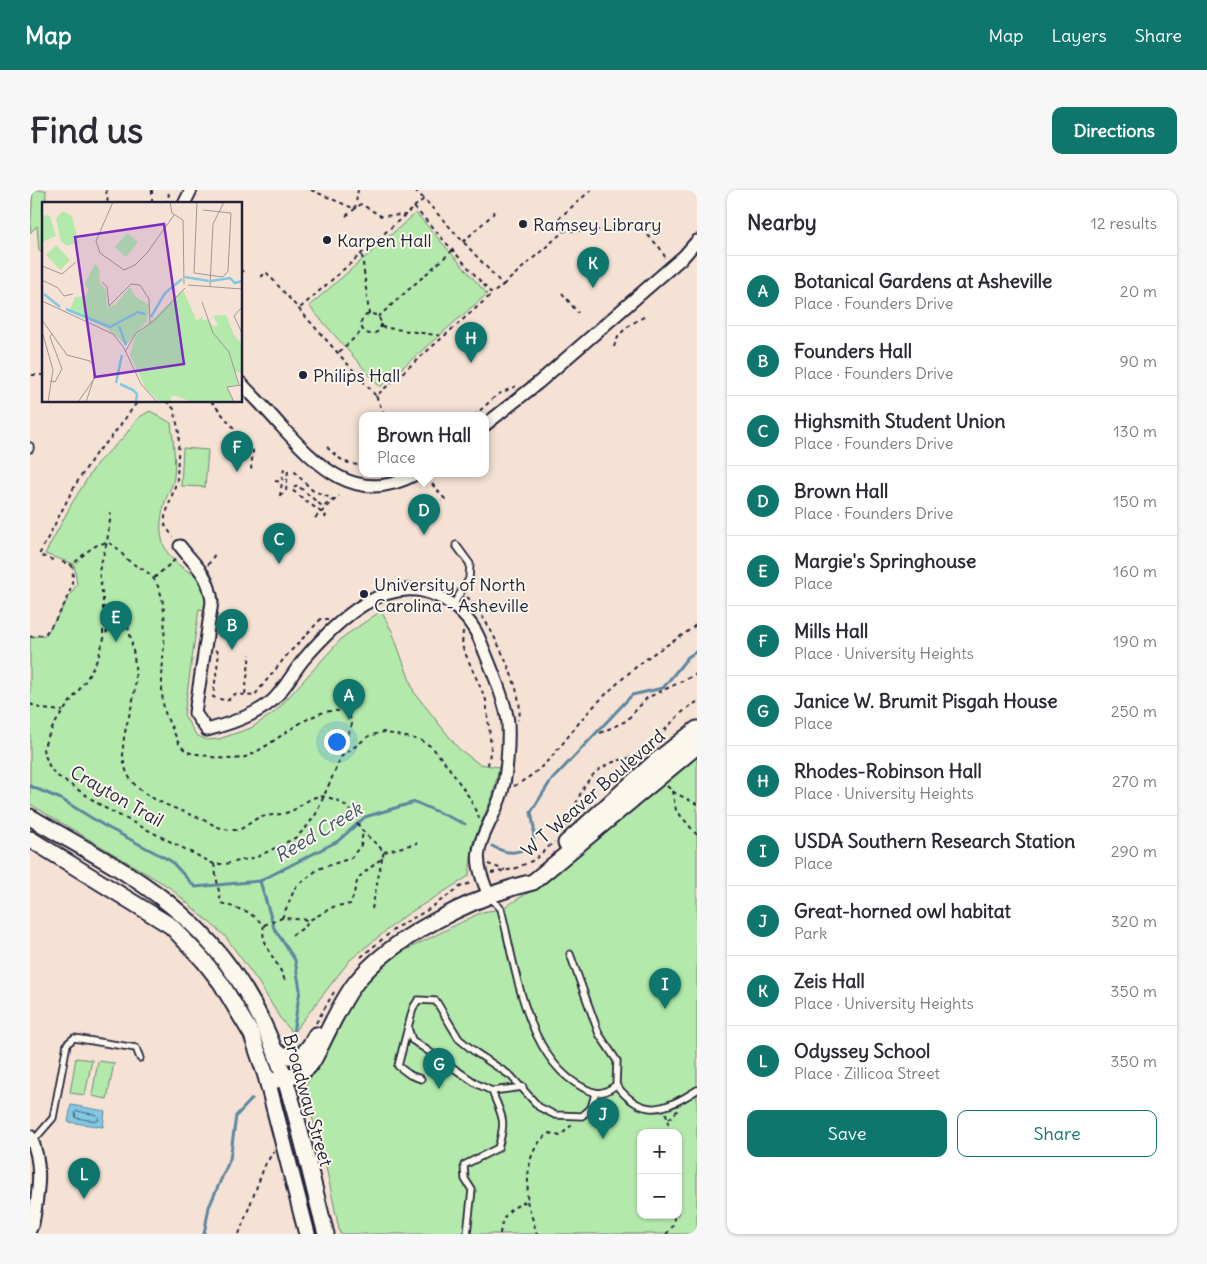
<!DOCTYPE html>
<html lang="en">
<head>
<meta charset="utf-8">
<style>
	body { margin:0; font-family:Delius,sans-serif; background:#f7f7f7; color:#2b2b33 }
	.controls { position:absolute; right:15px; bottom:15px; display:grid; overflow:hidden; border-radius:10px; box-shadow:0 1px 4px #0004 }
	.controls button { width:45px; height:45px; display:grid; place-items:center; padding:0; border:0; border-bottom:1px solid #e1e1e2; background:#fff; color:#2b2b33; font:25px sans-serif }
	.you { position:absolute; left:306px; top:551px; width:18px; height:18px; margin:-12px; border:4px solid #fff; border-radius:50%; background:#1a73e8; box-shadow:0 0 0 8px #1a73e833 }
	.badge { display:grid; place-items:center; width:32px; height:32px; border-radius:50%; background:#0f766e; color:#fff; font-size:16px; font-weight:700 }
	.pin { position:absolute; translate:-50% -41px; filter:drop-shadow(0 1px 2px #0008) }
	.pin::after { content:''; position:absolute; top:26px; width:18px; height:15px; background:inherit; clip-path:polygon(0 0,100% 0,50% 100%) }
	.popup { position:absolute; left:329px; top:222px; width:130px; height:65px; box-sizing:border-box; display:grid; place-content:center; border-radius:10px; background:#fff; filter:drop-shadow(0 1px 4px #0005); font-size:16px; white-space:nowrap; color:#7c7c81 }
	.popup b { font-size:19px; color:#2b2b33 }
	.popup::after { content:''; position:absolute; left:50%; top:100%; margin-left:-10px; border:10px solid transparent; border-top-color:#fff }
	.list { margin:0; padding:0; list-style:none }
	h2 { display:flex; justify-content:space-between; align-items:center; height:65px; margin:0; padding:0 20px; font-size:21px }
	h2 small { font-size:16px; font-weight:400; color:#7c7c81 }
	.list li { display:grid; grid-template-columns:32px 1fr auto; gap:15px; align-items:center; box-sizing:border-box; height:70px; padding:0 20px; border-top:1px solid #e1e1e2 }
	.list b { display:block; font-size:19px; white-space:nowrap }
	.list p { margin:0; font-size:16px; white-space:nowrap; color:#7c7c81 }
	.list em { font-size:16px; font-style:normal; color:#7c7c81 }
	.actions { display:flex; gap:10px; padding:15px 20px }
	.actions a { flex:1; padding:11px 0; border:1px solid #0f766e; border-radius:10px; text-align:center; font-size:18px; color:#0f766e }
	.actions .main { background:#0f766e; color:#fff }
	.map { position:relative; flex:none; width:667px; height:1044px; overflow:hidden; border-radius:10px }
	header { display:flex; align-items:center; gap:30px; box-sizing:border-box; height:70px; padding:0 25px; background:#0f766e; color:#fff }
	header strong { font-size:24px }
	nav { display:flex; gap:28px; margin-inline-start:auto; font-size:18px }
	.intro { display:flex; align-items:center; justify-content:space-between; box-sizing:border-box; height:120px; padding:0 30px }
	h1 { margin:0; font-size:35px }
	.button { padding:12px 22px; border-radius:10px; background:#0f766e; color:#fff; font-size:18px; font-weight:700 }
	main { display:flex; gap:30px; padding:0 30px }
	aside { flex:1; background:#fff; border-radius:10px; box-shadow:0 1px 4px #0004 }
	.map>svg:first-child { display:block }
</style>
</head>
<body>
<header>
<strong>Map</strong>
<nav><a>Map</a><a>Layers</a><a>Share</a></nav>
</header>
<div class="intro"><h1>Find us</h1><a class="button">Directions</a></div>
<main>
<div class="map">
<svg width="667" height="1044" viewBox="0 0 667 1044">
	<rect width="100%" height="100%" fill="#f5e2d4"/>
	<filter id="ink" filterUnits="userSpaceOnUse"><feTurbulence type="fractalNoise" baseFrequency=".02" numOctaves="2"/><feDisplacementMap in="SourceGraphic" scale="10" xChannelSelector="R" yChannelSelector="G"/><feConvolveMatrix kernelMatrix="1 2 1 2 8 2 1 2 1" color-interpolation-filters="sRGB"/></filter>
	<g filter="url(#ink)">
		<g fill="#b3e9ab" stroke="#6a8673" fill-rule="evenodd">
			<path d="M3,0H16L14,60L9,61L7,36L0,43Z"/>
			<path d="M386,23L457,104L350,197L279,116Z"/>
			<path d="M120,221L141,233C143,250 146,269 144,287C143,296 137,304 135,312C124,349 134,371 169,387L177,406L175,420L169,419L154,525L166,545L177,550L189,549L221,538L245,522L313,447L351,421L362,441L384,502L428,558L449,574L469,577L463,605L443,652L439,686L373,727L320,770L263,843L250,828L229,793L195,746L139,697L0,614V447L16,445L47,394L44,374L15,364L42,313L67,273L93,248L108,228Z"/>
			<path d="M153,258L178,260L175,297L151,296Z"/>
			<path d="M667,558V1044H310L295,972L280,920L276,895L307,842L319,813L340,787L362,767L452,722L471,719L515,693L614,599ZM611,943H648V1025H611Z"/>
			<path d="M46,868L62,870L55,905L40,903Z"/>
			<path d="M68,871L84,873L77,909L62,906Z"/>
		</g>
		<path fill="#82c8e3" stroke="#5c86a0" d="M41,915L75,921L73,937L38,932Z"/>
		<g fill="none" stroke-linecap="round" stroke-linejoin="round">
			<path stroke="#48647e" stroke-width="1" d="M47,921L67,925L69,930L66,931L46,928L45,923Z"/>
			<g stroke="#5c86a0" stroke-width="3">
				<path d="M0,596L31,609L73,635L141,671L165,697L230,691L308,651L335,627L385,612L435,634"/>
				<path d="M462,656C478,665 487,664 503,655L504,638L501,622L520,592L602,505L633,498L658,467L667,461"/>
				<path d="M230,691L244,738L265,770L270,800L263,843"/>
				<path d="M174,1044L179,1017L200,969L206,926L222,909"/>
			</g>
			<g stroke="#22223b" stroke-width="9">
				<g id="service">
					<path d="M0,256V259"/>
					<path d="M423,415L439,389L440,374L426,355"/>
					<path d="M460,707L471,719C485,775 496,868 552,897C566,905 573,905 586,895L587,871L569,844L540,764"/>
					<path d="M378,838L382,850L447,894L462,901L493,897"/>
					<path d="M391,889L380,885L368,876L383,818L388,810L406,811L429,849L445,862L481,886L509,917L525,925L552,926L561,918L565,904"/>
					<path d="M586,895C613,929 634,921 667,900"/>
					<path d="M3,951L23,928L37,854L44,848L106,858L110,868"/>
					<path d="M437,1044L442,1000L435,989L434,975L468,958C477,928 472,928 462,901"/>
				</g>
			</g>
			<g stroke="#22223b" stroke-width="15">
				<g id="minor">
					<path d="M154,14L161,0"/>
					<path d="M211,193C224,207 237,220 250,235C288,276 326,317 386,284"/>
					<path d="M455,235L508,193L654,66L667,51"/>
					<path d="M150,356C166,377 179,384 182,412L165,523L177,540C199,534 224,526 242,511C255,499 263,482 274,469C305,433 356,382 407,406C424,413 441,430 449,448C457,467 477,514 478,533C479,553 477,590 470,608C454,652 436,658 460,707"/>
					<path d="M0,946C14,973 8,1004 3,1034L0,1040"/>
				</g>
			</g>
			<g stroke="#22223b" stroke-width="19">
				<g id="secondary">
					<path d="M0,627C50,657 106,684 150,723C251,811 263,922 296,1044"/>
					<path d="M0,649L141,736L173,770L191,793L222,845L236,886L277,1044"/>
					<path d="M536,653L625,572L667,539"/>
					<path d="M247,862C268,872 276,865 286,845"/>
					<path d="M238,892C251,889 267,886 277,878C284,872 287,862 291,855C301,835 311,813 324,795C359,748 447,705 503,692L667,556"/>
				</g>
			</g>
			<g stroke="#22223b" stroke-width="2" stroke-dasharray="4 4" stroke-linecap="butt">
				<path d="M76,0L78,14"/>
				<path d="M122,0V14"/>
				<path d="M281,0L325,19L328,0"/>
				<path d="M385,0L394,9"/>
				<path d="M135,14L139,5L137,0"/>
				<path d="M384,17L394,9L473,95L462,104"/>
				<path d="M316,26L331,14L351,26L376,25"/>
				<path d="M534,41L526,31L561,0"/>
				<path d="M433,52L463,24L465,19"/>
				<path d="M332,65L339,124"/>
				<path d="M211,80L213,82"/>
				<path d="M231,87L236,82L346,206L462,104L384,17L269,119"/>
				<path d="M473,95L534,41L612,39L630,58L635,67"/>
				<path d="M532,103L548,123"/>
				<circle cx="341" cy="134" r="10"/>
				<path d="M348,127L423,60"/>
				<path d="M351,137L413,146"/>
				<path d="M584,157C589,139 602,134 617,125"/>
				<path d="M309,162L333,140"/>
				<path d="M2,185H14"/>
				<path d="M346,206L355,226"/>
				<path d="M136,211L144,219L149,243L147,290L135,327V335L143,347"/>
				<path d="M181,211L223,261L221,279"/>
				<path d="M444,226L467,205L486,196"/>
				<path d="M297,257C307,268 318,276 333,275"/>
				<path d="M264,281L282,300L303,309L293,317L267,295L262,300L296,326L293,330"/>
				<path d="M245,291L253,292"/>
				<path d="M402,294L415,309L411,311"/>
				<path d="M250,306L256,301L258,280"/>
				<path d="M250,306L254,278"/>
				<path d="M23,370L9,365L44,297L66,263L80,249L108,211"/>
				<path d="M32,372L42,375"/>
				<path d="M178,375L185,364"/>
				<path d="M124,388L147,368"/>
				<path d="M399,392L411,394L424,400"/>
				<path d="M437,407C456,423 499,508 488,530"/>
				<path d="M73,416L78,425L85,430"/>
				<path d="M433,441L432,456L456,510L461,557L458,575"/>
				<path d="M73,444V409L69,381L77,352L81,323"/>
				<path d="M0,447L15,444C29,426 47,399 42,375C53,366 71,344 86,357C90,361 94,367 99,371C107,377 116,379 123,388C146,418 126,481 134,518C136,528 140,534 144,542C146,547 147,552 151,556C158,565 164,563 174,565C185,568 204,571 215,567C246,556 287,508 319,524L322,534L311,565"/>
				<path d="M185,460L189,463L183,507L197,511L205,504L224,506L257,465L291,429H298"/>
				<path d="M215,504L220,464"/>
				<path d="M0,514L12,519L33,521"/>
				<path d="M570,543L596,531L617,508L667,484"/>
				<path d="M484,596C523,576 536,544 565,515C583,497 604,477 626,462C640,453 654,445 667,434"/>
				<path d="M637,596L645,603L667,614"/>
				<path d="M642,601L646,620L667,645"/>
				<path d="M536,636C550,610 551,586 581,573C592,568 604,569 614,561C633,545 645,524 667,512"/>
				<path d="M354,662L387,653"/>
				<path d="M184,674L191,713L218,722L233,734"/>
				<path d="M458,674L475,680"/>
				<path d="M461,683L484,679L504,670L524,652"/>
				<path d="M342,719L352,668"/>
				<path d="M252,728L265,698L288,679L321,668L331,655L333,641"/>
				<path d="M234,735L252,728L280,730L305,716L321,714L328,688L352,668L354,662C348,654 339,649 333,641C318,623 324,614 296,607C281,603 271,618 259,622C247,626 237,624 226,629C220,632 213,640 206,640C189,641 179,631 164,626C143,617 110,608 98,585C84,555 103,525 105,496C107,476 102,452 97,433L85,430C71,445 74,457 65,474C50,505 23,526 13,560L20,578L26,585L75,618L184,674H195L227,667L265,648L275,639L286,624L311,567L339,546L353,542L390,550L402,557L417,575L439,607L450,630"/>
				<path d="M234,735C229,756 249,771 255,791"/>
				<path d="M262,745L275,737L280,730"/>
				<path d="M331,767L367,737L396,721L430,697L443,692"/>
				<path d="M286,833L304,802"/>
				<path d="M636,923L640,943"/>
				<path d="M639,929L648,920"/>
				<path d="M497,1011L507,1044"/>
				<path d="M209,1044L235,975L244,961"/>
				<path d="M470,1044C472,1024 479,1019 497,1011C499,984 495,961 519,943L530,946L544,933"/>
				<path d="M636,1044C642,1038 646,1034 643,1025"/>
			</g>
			<use href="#service" stroke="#fbf7ec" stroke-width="5.5"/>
			<use href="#minor" stroke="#fbf7ec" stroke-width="11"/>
			<use href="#secondary" stroke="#fbf7ec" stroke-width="15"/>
			<path stroke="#22223b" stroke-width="2" stroke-dasharray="4 4" stroke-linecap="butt" d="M285,328L309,306"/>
		</g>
	</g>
	<g fill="#22223b" stroke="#fbf7ec" stroke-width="2">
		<circle cx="493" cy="34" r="5"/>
		<circle cx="297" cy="50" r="5"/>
		<circle cx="273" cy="185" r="5"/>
		<circle cx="334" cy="404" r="5"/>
	</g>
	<g text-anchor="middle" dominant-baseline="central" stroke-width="4" stroke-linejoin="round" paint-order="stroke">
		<g font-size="18" fill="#22223b" stroke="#fbf7ec" text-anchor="start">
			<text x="503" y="34">Ramsey Library</text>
			<text x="307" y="50">Karpen Hall</text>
			<text x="283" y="185">Philips Hall</text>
			<text x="344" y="394">University of North<tspan x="344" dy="21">Carolina - Asheville</tspan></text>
		</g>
		<g font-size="18" fill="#22223b" stroke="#fbf7ec">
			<text transform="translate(563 603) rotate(-41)">W T Weaver Boulevard</text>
			<text transform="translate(87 606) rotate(30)">Crayton Trail</text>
			<text transform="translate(278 910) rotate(74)">Broadway Street</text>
		</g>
		<g font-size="19" font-style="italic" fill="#3f546d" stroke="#fbf7ec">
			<text transform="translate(288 642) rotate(-31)">Reed Creek</text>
		</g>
	</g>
	<g transform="translate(12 12)">
		<rect width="200" height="200" fill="#f5e2d4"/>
		<path d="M21,9L30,14L37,42L34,40L26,44L19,40L14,16ZM4,13L8,14L14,34L0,40V16ZM85,31L96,40L84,55L73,45ZM14,43L28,58L18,68L4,53ZM53,62L57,67L58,81L64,88L65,105L73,103L88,85L94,95L107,103L105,119L84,143L65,126L27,110L33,95L44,94L47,87L42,83ZM141,88L155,119L160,114L161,118L156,120L165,117L172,125L176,123L171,114L184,113L192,133L200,142V170H193L197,183L185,185L192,200H150L134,194H129V200H118L104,187L88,153L93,134Z" fill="#b3e9ab"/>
		<path fill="none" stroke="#82c8e3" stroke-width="2.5" d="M143,75L167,79M169,79L188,76L193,81L200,79M2,92L18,105M24,107L68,125L96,110L103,112M109,115L123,91L140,77M77,124L84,143M74,181L80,153M78,182L91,188L95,192L94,200"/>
		<path fill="none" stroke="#a19597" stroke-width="1" d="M71,0L54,39L58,51L82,68L93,63L105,51L132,13M128,0L130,11L141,18L142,82M155,0L152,71L181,75L186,69L189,11L161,8M0,64L20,72L34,60M0,78L16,86L22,94L31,92M60,80L65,85L67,104L89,82L98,83L107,97L108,121M146,83L200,87M168,84L171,22L182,0M0,99L71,132L82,146L99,182L115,200M160,100L171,131L187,150L197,183M200,105L192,114L200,131M0,118L25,153L48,159L52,164V177L36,200M0,129L11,168L6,200M83,150L94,131L113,118L143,86M8,179L13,180L20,167L8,135L10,131M44,200L52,176M192,200L185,185L200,183"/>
		<path fill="#7b2cbf" fill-opacity="0.15" stroke="#7b2cbf" stroke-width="2.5" d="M122,22L142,162L53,175L33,35Z"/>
		<rect width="200" height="200" fill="none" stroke="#22223b" stroke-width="2.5"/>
	</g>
</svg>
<div class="controls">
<button>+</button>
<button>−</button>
</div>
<div class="you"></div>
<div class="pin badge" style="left:319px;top:530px">A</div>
<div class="pin badge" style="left:202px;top:460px">B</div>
<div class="pin badge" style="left:249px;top:374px">C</div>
<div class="pin badge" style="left:394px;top:345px">D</div>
<div class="popup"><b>Brown Hall</b>Place</div>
<div class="pin badge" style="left:86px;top:452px">E</div>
<div class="pin badge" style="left:207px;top:282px">F</div>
<div class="pin badge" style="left:409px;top:899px">G</div>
<div class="pin badge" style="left:441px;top:173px">H</div>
<div class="pin badge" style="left:635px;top:819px">I</div>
<div class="pin badge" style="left:573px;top:949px">J</div>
<div class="pin badge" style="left:563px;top:98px">K</div>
<div class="pin badge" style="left:54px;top:1009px">L</div>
</div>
<aside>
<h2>Nearby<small>12 results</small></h2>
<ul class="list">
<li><span class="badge">A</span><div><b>Botanical Gardens at Asheville</b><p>Place · Founders Drive</p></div><em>20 m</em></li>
<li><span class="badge">B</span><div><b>Founders Hall</b><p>Place · Founders Drive</p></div><em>90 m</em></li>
<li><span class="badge">C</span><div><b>Highsmith Student Union</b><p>Place · Founders Drive</p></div><em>130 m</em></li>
<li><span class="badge">D</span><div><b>Brown Hall</b><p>Place · Founders Drive</p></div><em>150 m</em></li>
<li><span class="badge">E</span><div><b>Margie's Springhouse</b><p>Place</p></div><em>160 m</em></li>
<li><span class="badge">F</span><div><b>Mills Hall</b><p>Place · University Heights</p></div><em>190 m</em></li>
<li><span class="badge">G</span><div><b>Janice W. Brumit Pisgah House</b><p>Place</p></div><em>250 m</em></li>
<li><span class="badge">H</span><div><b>Rhodes-Robinson Hall</b><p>Place · University Heights</p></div><em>270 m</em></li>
<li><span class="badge">I</span><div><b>USDA Southern Research Station</b><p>Place</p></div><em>290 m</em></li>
<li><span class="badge">J</span><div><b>Great-horned owl habitat</b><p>Park</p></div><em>320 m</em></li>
<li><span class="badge">K</span><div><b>Zeis Hall</b><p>Place · University Heights</p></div><em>350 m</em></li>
<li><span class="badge">L</span><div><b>Odyssey School</b><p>Place · Zillicoa Street</p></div><em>350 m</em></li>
</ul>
<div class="actions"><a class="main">Save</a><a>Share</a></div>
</aside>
</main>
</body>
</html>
